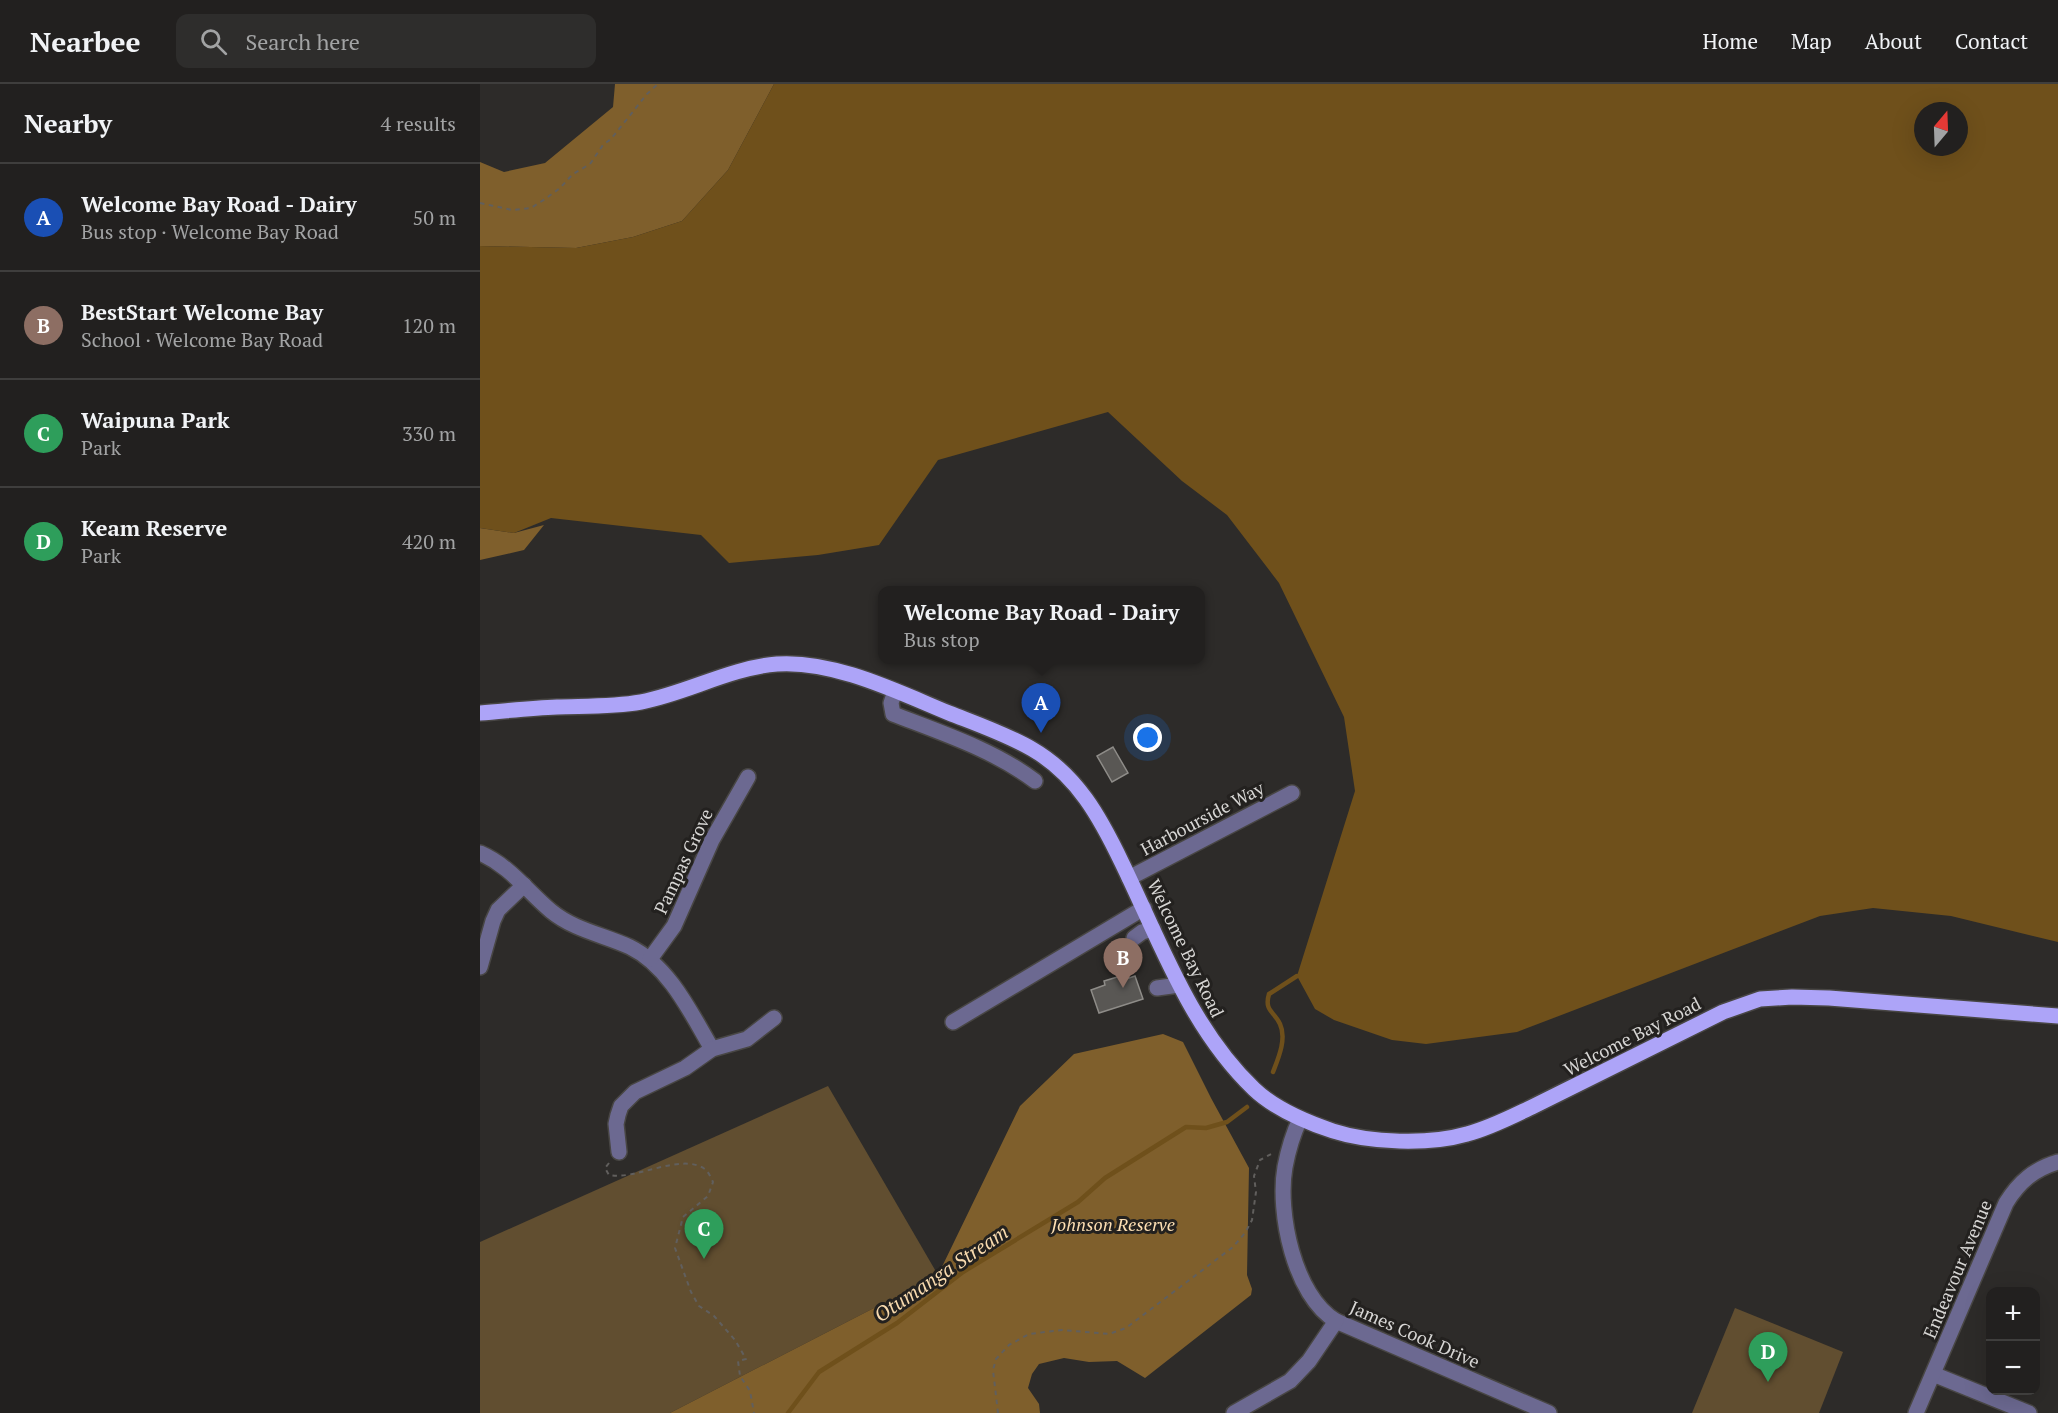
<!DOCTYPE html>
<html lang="en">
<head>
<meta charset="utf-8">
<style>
	body { margin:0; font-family:"PT Serif",serif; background:#2e2d2c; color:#f1f3f6 }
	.controls { position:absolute; right:18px; bottom:18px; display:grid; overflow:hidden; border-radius:12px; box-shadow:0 6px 24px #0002 }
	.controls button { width:54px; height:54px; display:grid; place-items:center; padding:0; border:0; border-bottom:2px solid #3f3e3d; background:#22201f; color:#f1f3f6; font:30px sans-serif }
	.compass { position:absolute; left:1434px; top:18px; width:54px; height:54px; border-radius:50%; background:#22201f; box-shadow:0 6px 24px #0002; rotate:19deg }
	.you { position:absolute; left:668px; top:654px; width:21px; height:21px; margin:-15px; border:4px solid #fff; border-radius:50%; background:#1a73e8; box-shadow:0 0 0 9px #1a73e833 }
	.badge { display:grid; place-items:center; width:39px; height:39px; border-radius:50%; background:#1a73e8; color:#fff; font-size:20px; font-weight:700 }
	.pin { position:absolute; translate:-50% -50px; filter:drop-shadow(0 2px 3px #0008) }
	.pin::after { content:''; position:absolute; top:32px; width:21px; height:18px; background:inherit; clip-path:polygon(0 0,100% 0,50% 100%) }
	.popup { position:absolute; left:398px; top:502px; width:327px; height:78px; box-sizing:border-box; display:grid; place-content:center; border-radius:12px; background:#22201f; filter:drop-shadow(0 2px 4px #0005); font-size:20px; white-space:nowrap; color:#a2a3a4 }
	.popup b { font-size:22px; color:#f1f3f6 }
	.popup::after { content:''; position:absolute; left:50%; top:100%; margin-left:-12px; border:12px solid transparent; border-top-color:#22201f }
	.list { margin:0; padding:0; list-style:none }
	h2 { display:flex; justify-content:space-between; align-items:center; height:78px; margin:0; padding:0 24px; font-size:26px }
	h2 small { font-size:20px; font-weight:400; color:#a2a3a4 }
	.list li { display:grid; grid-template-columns:39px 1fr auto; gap:18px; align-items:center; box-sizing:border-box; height:108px; padding:0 24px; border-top:2px solid #3f3e3d }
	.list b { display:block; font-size:22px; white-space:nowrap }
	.list p { margin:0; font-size:20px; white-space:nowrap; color:#a2a3a4 }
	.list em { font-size:20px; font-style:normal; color:#a2a3a4 }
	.icon { flex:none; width:33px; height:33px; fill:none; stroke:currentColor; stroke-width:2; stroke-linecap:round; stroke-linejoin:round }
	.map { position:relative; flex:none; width:1578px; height:1329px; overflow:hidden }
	header { display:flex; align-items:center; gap:36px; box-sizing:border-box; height:84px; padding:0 30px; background:#22201f; border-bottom:2px solid #3f3e3d }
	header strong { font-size:28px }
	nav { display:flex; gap:33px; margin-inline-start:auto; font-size:21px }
	.search { width:420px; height:54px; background:#2e2d2c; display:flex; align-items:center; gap:15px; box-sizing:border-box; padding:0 21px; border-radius:12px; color:#a2a3a4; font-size:22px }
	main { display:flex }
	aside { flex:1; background:#22201f }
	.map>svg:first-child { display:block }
</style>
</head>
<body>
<header>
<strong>Nearbee</strong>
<div class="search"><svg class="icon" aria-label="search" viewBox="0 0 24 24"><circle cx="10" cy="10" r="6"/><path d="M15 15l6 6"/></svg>Search here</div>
<nav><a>Home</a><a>Map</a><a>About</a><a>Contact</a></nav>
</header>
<main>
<aside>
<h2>Nearby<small>4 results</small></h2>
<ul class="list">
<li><span class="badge" style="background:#1a4fb4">A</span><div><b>Welcome Bay Road - Dairy</b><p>Bus stop · Welcome Bay Road</p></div><em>50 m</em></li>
<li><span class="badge" style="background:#8d6e63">B</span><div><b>BestStart Welcome Bay</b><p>School · Welcome Bay Road</p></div><em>120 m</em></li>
<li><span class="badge" style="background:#2e9e5b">C</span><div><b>Waipuna Park</b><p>Park</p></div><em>330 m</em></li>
<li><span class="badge" style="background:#2e9e5b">D</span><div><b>Keam Reserve</b><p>Park</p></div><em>420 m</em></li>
</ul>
</aside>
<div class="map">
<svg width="1578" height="1329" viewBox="0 0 1578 1329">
	<rect width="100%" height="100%" fill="#2d2b29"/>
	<g fill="#614e30">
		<path d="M348,1002L458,1191L190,1329H0V1158Z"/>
		<path d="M1255,1224L1363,1268L1339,1329H1212Z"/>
	</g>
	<g fill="#7f5f2c">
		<path d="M135,0H294L248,86L202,137L153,153L96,164L0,162V78L24,88L65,79L133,23Z"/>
		<path d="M64,441L44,466L0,476V444L34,449Z"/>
		<path d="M683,950L703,958L731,1014L769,1084L767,1191L772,1205L771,1211L665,1294L637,1277L609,1278L584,1274L559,1280L552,1290L548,1304L559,1320L560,1329H190L458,1191L540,1022L594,970Z"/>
	</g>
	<path fill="#6f501b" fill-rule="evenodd" d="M294,0H1578V858L1471,832L1393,824L1340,832L1037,948L946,960L912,956L854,936L835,925L817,892L875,707L864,633L799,499L747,431L702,397L628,328L458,376L399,461L338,471L249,479L221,451L71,434L34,449L0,444V162L96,164L153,153L202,137L248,86ZM1443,27H1479V63H1443Z"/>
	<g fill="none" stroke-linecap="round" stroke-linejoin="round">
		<g stroke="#6f501b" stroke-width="4.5">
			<path d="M793,988C798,975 807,955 800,940C794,927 784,927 789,910L817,892"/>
			<path d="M308,1329L339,1288L417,1239L483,1188L598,1118L625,1094L706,1043L726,1044L747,1038L767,1023"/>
		</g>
	</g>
	<g fill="#595754" stroke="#8e8c88" stroke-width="1.5">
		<path d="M633,663L648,689L632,698L617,672Z"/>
		<path d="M644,891L646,895L655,892L663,915L619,929L611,906L625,901L624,897Z"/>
	</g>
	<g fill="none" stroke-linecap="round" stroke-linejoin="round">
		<g stroke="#484644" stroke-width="18">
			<g id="minor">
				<path d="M415,607L411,619L413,630C462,649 514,666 555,697"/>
				<path d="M0,769C30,782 47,807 71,827C94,846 124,851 150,863C189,882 211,929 232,965"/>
				<path d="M649,794L812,709"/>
				<path d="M654,854L662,848L673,845"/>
				<path d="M170,875L194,842L232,756L268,693"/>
				<path d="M0,883L13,837L18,826L44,801"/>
				<path d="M677,904L699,901"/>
				<path d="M473,938L664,824"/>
				<path d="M820,1035C813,1050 808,1067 805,1083C797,1128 814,1212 856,1237L1069,1329"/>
				<path d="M139,1068L136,1040L138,1031L141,1022L155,1008L205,984L232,965L267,955L294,934"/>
				<path d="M1453,1290L1549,1329"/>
				<path d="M754,1329L810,1297L829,1277L856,1237"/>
				<path d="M1436,1329L1526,1119C1539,1098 1554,1085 1578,1078"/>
			</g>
		</g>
		<g stroke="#484644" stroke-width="18">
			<path id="major" d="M0,629C26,627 51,624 77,623C105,622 133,623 161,618C207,609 250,584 297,580C354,576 418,608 469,629C497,640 526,650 552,665C597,691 620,733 642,779C680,857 710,944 774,1005C795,1025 826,1038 853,1047C890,1059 949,1061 987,1050C1010,1044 1031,1033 1052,1023L1243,928L1280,915L1312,913L1349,914L1578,932"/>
		</g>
		<g stroke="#615f5d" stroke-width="2" stroke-dasharray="4.5 4.5" stroke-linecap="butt">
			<path d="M0,119L32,126L51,124L65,115L80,104L93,90L110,80L123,61L131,55L167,10L178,0"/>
			<path d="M129,1079L125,1084L129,1091C155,1097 203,1067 226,1086C229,1089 231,1094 233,1098L228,1112L203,1133L195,1164L211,1208L219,1222L234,1232L255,1256L266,1275L258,1277L260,1292L270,1307L274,1329"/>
			<path d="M518,1329L513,1286L516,1275L529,1261L549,1250L582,1246L629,1250L646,1244L753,1163L765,1149L772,1136L776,1108L774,1092L780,1076L793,1069"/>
		</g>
		<use href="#minor" stroke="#6c6991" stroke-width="15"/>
		<use href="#major" stroke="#ada4f8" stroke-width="15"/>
	</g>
	<g text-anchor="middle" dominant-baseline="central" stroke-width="6" stroke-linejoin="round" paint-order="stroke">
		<g font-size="18" fill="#d7d6d4" stroke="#23211f">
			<text transform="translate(722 734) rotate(-28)">Harbourside Way</text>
			<text transform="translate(203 777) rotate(-65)">Pampas Grove</text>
			<text transform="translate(706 864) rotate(64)">Welcome Bay Road</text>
			<text transform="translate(1152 952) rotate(-27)">Welcome Bay Road</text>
			<text transform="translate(1477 1185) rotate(-67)">Endeavour Avenue</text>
			<text transform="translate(935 1250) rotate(24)">James Cook Drive</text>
		</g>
		<g font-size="18" font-style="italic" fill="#fddfb3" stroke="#23211f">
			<text x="633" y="1140">Johnson Reserve</text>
		</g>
		<g font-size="20" font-style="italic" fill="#f8daae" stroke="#23211f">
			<text transform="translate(461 1189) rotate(-34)">Otumanga Stream</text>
		</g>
	</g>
</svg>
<div class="controls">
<button>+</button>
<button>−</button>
</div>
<svg class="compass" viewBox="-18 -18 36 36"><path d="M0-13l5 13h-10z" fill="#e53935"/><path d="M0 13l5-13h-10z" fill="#a2a3a4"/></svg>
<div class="you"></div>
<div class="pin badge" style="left:561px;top:649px;background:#1a4fb4">A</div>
<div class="popup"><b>Welcome Bay Road - Dairy</b>Bus stop</div>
<div class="pin badge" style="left:643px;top:904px;background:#8d6e63">B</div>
<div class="pin badge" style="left:224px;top:1175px;background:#2e9e5b">C</div>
<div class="pin badge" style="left:1288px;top:1298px;background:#2e9e5b">D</div>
</div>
</main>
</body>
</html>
